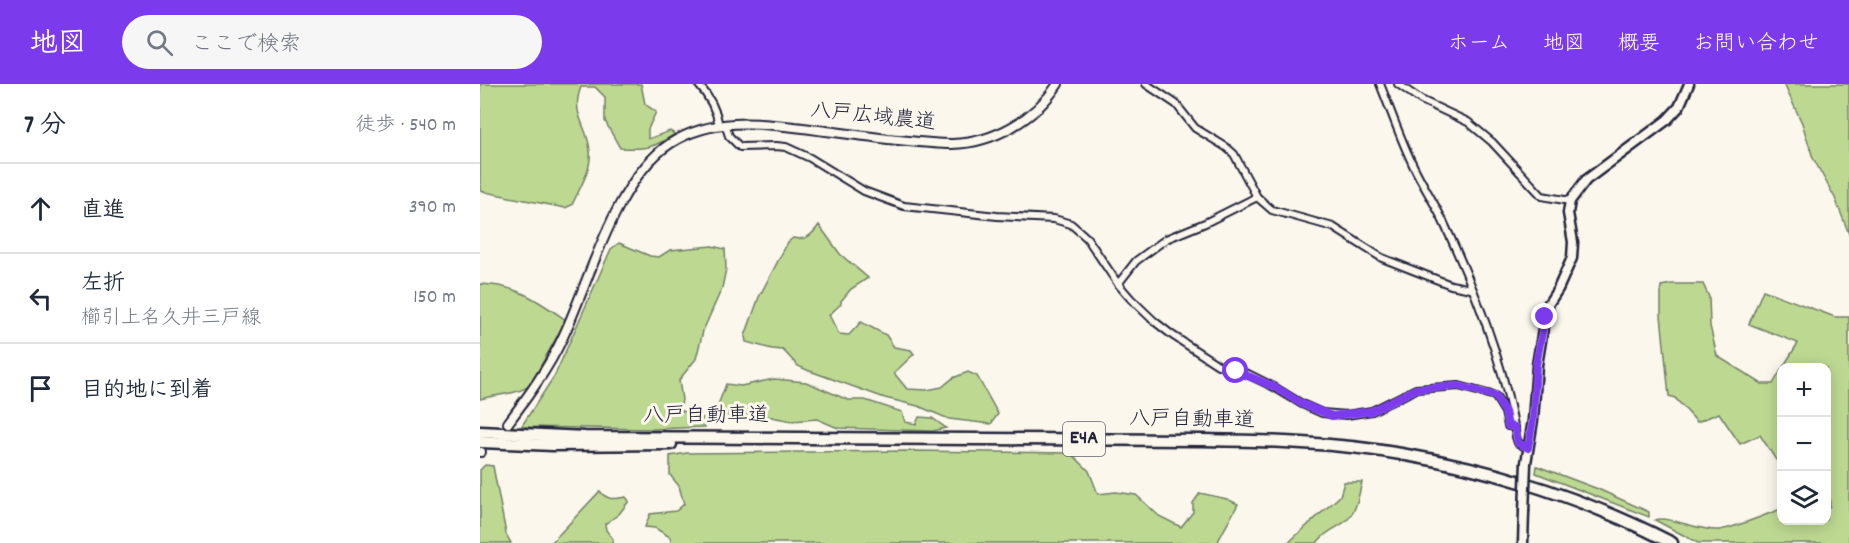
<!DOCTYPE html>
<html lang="ja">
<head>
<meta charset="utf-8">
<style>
	body { margin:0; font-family:Dekko,"Klee One",sans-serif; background:#f6f6f7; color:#1f2937 }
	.controls { position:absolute; right:18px; bottom:18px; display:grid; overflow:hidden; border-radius:12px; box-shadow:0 3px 15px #0003 }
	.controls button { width:54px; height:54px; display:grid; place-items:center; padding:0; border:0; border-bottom:2px solid #e0e1e3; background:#fff; color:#1f2937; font:30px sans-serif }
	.stop { position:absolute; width:18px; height:18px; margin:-14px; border:4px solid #7c3aed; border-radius:50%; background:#fff }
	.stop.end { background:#7c3aed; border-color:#fff; box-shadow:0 2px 6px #0008 }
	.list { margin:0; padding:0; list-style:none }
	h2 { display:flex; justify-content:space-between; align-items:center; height:78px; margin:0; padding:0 24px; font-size:26px }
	h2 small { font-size:20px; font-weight:400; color:#747a83 }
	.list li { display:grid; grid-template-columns:39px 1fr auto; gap:18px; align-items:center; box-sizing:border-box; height:90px; padding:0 24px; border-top:2px solid #e0e1e3 }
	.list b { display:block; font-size:22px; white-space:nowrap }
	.list p { margin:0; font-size:20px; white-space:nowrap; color:#747a83 }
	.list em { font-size:20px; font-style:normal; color:#747a83 }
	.icon { flex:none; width:33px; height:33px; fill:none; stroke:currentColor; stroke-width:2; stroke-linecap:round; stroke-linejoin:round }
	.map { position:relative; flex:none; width:1369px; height:459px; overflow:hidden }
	header { display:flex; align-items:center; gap:36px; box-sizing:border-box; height:84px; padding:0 30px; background:#7c3aed; color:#fff }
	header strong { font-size:28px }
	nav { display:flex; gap:33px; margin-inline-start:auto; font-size:21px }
	.search { width:420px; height:54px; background:#f6f6f7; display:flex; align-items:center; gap:15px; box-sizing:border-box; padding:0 21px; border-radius:33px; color:#747a83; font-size:22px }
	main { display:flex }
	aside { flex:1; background:#fff }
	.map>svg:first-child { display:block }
</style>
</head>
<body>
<header>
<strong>地図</strong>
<div class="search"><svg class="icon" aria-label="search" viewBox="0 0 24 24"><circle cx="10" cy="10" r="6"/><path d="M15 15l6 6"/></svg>ここで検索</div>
<nav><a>ホーム</a><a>地図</a><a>概要</a><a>お問い合わせ</a></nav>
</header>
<main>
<aside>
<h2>7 分<small>徒歩 · 540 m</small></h2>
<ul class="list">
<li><svg class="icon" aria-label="ahead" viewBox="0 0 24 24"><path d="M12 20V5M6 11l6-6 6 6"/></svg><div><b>直進</b></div><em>390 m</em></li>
<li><svg class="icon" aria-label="left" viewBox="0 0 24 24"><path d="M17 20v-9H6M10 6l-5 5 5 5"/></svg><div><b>左折</b><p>櫛引上名久井三戸線</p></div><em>150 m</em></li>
<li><svg class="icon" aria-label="arrive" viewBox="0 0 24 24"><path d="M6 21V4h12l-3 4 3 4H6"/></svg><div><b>目的地に到着</b></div></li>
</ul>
</aside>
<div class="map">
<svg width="1369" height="459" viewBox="0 0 1369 459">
	<rect width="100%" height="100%" fill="#fbf7ec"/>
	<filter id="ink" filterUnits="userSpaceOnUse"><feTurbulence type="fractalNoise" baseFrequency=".0167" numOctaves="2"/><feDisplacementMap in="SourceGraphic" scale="12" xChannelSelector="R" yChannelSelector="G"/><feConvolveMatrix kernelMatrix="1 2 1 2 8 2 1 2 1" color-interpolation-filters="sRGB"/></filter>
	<g filter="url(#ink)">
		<g fill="#bdd991" stroke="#707e66" stroke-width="1.5">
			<path d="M0,0H161L165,20L176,28L168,45V55L190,47L195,50C172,65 166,65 140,64L125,37V13L115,3H101C90,31 108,41 110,67C112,86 99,105 92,121L85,124L0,107Z"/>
			<path d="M1304,0H1369V150L1355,114L1333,74L1322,39Z"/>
			<path d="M339,141L360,170L388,194L371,205L361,217V220L349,231L359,250L369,251L381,238L406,251L414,263L431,266L434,270L414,289L427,305L447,306L462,303L473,294L488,288L497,292L518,330L511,340L469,335L438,322L405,314L327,286L318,282L303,266L292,265L266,258L265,252L279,213L308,158L313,154C326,157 332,151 339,141Z"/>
			<path d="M139,159L170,172L179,173L190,166L232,162L245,165L246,185L242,204L223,247L216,275L199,296L202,316L200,326L223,334L225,343L174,345L41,343L75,291L131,165Z"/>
			<path d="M0,200C37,201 57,216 86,236L50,301C38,311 16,310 0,315Z"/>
			<path d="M1192,200H1223L1229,213L1230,242L1237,272L1282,300H1293L1301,286V376H1296L1280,351L1260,360L1239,329L1217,338L1195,314L1189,312L1181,231V202Z"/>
			<path d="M1283,206L1355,233H1369V459H1218L1175,436C1187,431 1221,448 1239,446C1252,445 1287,430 1301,425L1302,436H1346L1347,424L1350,422L1349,410L1346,405V284L1303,283L1318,259L1269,240Z"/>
			<path d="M294,295L326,298L368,316H385L422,328L425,338L436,340L439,333L452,334L466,344L453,347L358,344L337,335L312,337L276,330L248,334H234C235,325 243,310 246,300L261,302Z"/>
			<path d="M433,367L591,369L609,387L618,410L636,408L656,411L679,432L701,443L713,428V419L720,409L747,415L758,420L737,459H191L190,453L175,444L165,443L170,430L196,427L204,420L199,402L190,391V372L207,369Z"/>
			<path d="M5,381L13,382L26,450L31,459H0V386Z"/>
			<path d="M1057,382L1118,405L1169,428V433L1056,389Z"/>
			<path d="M864,398H882C879,409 877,426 868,435C858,445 847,445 837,459H808L860,412Z"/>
			<path d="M120,407C127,417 135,415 146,413L149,417L139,430L125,440L126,446L133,455L132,459H71Z"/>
		</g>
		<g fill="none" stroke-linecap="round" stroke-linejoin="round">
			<g stroke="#22223b" stroke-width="10">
				<g id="minor">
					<path d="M218,0C229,12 236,25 239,41"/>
					<path d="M666,0L696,20L715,44L746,63L754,70L777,113L792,126L853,143L902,174L971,201L991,205"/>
					<path d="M900,0C911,27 920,54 933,81C942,100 954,118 963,137C994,203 1025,282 1036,353L1038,359L1048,364"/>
					<path d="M918,0L941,16L988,38L1012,58L1062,112L1090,117"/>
					<path d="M245,40L249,52L260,63L296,62L306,63L330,74L384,107L424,122L517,132L574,135L591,140L607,154L638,200L651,215L674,237L692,251L738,281L768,290L794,303L822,320L842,329L867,331L892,327L936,305L979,302L1015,312L1025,328L1028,342L1035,343"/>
					<path d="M638,200L656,177L686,155L725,139L777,113"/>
				</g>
			</g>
			<g stroke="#22223b" stroke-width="12">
				<g id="tertiary">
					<path d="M28,339C48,312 68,285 82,255C110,197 135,95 191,59C231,34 277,38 323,44C351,48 380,51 408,55C429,57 450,60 472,60C514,59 555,35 578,0"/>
					<path d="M0,368H1"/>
				</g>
			</g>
			<g stroke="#22223b" stroke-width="13">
				<g id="secondary">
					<path d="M1046,379L1053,336L1057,281L1065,233L1069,219L1078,205L1092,174L1093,158L1088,129L1090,117L1106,96L1187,36L1199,23L1209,0"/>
					<path d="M1043,459L1044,428"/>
				</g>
			</g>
			<g stroke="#22223b" stroke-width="15">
				<g id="motorway">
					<path d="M0,348L105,353L722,356C788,357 856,358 921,370C1016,386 1107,415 1192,459"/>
					<path d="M0,358L73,361L191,360"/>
				</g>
			</g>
			<use href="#minor" stroke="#fbf7ec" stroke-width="6"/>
			<use href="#tertiary" stroke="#fbf7ec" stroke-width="8"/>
			<use href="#secondary" stroke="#fbf7ec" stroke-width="8"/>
			<use href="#motorway" stroke="#fbf7ec" stroke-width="10"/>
			<g stroke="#22223b" stroke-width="13" stroke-linecap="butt">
				<path id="secondary-bridge" d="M1044,428L1046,379"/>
			</g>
			<use href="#secondary-bridge" stroke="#fbf7ec" stroke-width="8"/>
		</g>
	</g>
	<g fill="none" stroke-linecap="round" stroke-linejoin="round" filter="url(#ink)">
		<path stroke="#7c3aed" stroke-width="8" d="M756,287L795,303L822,320L852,332L892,327L936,305L979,302L1015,312L1025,328L1028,342L1035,343L1038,359L1048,364L1053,336L1056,281L1065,233"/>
	</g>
	<g text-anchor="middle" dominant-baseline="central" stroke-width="6" stroke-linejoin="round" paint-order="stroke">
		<rect fill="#fbf7ec" stroke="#636270" stroke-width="1.5" x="583" y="338" width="42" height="34" rx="4.5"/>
		<g font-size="20" font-weight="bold" fill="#22223b">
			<text x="604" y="355">E4A</text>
		</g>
		<g font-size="21" fill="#22223b" stroke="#fbf7ec">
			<text transform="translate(393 34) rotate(6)">八戸広域農道</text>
			<text x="226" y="333">八戸自動車道</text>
			<text transform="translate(712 337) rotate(1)">八戸自動車道</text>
		</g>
	</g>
</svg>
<div class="controls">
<button>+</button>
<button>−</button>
<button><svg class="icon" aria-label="layers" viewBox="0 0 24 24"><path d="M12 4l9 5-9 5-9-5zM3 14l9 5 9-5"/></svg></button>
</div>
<div class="stop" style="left:756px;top:287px"></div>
<div class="stop end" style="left:1065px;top:233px"></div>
</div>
</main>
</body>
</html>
